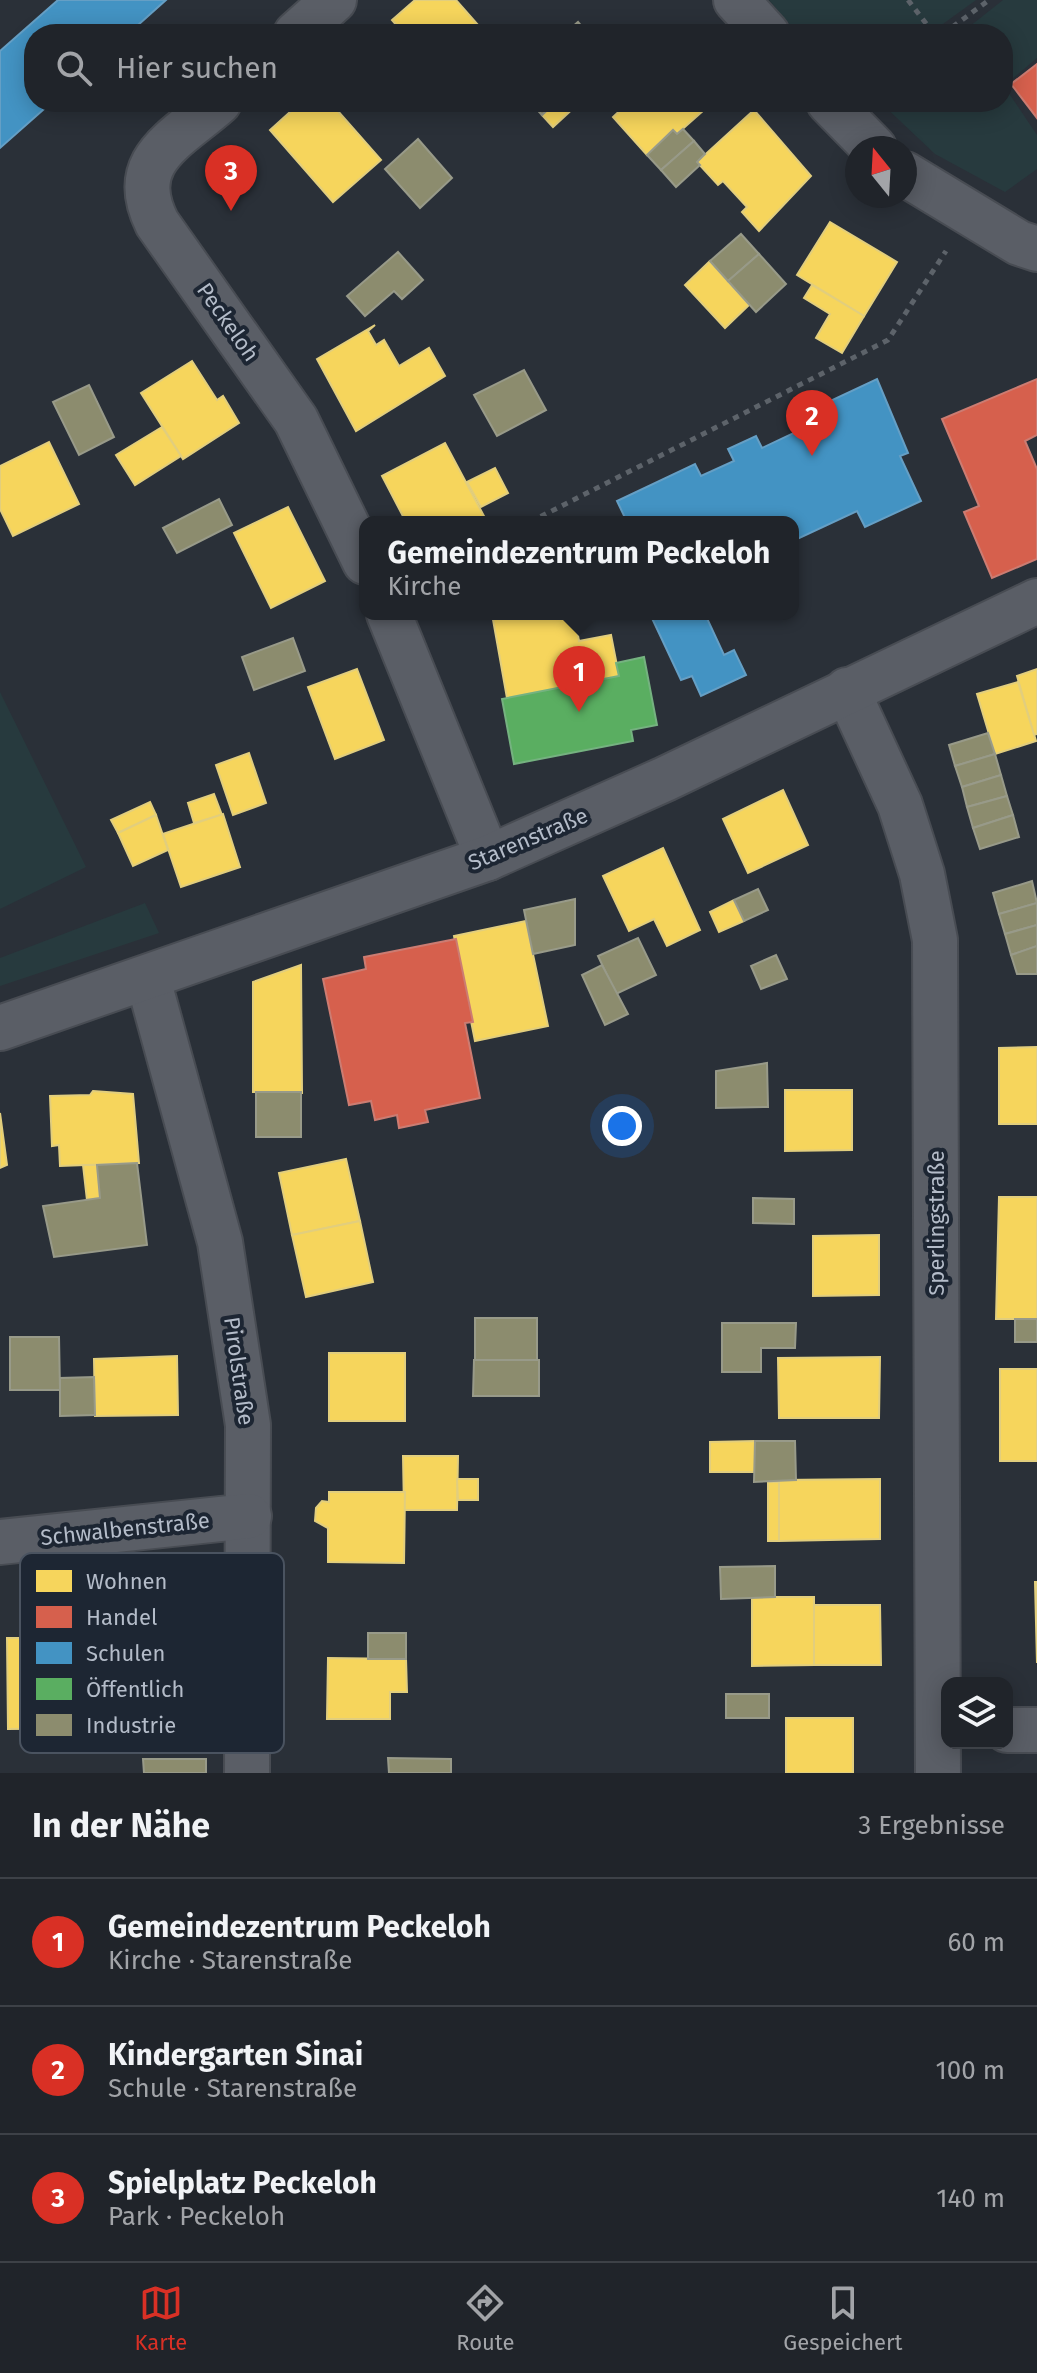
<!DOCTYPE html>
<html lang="de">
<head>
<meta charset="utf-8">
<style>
	body { margin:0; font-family:"Fira Sans",sans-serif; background:#2d3036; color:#f1f3f6 }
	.controls { position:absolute; right:24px; bottom:24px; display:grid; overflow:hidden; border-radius:16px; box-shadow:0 4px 20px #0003 }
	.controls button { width:72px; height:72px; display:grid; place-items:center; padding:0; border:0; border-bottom:2px solid #3d4147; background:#20242a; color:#f1f3f6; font:40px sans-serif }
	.compass { position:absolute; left:845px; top:136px; width:72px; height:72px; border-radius:50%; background:#20242a; box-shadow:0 4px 20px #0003; rotate:342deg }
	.you { position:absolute; left:622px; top:1126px; width:28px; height:28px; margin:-20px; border:6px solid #fff; border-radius:50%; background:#1a73e8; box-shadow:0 0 0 12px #1a73e833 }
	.badge { display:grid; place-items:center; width:52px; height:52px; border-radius:50%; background:#d93025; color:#fff; font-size:26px; font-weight:700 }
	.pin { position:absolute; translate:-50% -66px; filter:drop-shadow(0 2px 4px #0008) }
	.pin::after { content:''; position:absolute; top:42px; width:28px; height:24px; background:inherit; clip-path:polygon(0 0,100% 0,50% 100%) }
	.popup { position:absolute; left:359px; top:516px; width:440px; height:104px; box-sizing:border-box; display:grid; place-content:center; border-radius:16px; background:#20242a; filter:drop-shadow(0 2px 6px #0005); font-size:26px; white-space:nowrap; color:#a2a4a8 }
	.popup b { font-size:30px; color:#f1f3f6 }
	.popup::after { content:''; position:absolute; left:50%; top:100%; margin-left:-16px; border:16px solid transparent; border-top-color:#20242a }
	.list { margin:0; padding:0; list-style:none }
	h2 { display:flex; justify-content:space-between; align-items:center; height:104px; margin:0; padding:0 32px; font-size:34px }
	h2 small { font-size:26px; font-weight:400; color:#a2a4a8 }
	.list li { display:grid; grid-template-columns:52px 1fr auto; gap:24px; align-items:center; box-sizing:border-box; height:128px; padding:0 32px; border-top:2px solid #3d4147 }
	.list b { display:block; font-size:30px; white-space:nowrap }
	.list p { margin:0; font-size:26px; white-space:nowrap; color:#a2a4a8 }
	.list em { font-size:26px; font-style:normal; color:#a2a4a8 }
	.icon { flex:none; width:44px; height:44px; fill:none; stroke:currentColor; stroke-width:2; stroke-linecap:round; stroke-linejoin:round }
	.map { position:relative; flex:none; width:1037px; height:1773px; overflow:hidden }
	.search { position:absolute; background:#20242a; box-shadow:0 4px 20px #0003; left:24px; right:24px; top:24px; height:88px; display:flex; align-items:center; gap:20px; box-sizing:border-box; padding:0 28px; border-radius:32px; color:#a2a4a8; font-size:30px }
	.sheet { height:488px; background:#20242a }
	nav { display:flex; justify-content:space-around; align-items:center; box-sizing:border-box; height:112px; border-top:2px solid #3d4147; background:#20242a; font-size:22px; color:#a2a4a8 }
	nav a { display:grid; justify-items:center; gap:4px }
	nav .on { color:#d93025 }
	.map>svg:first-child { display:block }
</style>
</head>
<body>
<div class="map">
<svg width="1037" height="1773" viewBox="0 0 1037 1773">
	<rect width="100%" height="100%" fill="#2a3038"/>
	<g fill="#273a3e">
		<path d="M769,0H976L929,34H798Z"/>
		<path d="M1003,0H1037V58L1004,86L1037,135V169L1005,192L935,154L880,102H1003V34H960Z"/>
		<path d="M0,692L86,867L0,909Z"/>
		<path d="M145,903L159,933L0,986V958Z"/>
	</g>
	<g fill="#f6d55c" stroke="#e2ce7d" stroke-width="2">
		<path d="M415,0H456L486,34H404L392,20Z"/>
		<path d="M301,102H330L381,160L333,202L270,130Z"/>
		<path d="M556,102L578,104L553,127L542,115Z"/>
		<path d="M629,102H713L677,134L673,130L647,155L613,117Z"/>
		<path d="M754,110L811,176L759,231L742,212L747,207L723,181L718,185L697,162Z"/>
		<path d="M830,222L897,262L864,316L797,275Z"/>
		<path d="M710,261L749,305L725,328L685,285Z"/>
		<path d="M812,285L864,316L842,353L816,338L830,314L804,298Z"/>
		<path d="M375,325L368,331L376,345L384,340L399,366L429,348L445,376L356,431L317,359Z"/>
		<path d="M192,361L217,400L223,396L239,423L183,459L141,393Z"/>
		<path d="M162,427L181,456L135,485L116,455Z"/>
		<path d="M49,442L79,504L13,536L0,509V466Z"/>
		<path d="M445,443L485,518L476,522H406L382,476Z"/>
		<path d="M495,468L508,493L481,507L467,482Z"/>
		<path d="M288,507L325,581L271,608L234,533Z"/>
		<path d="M492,614H574L579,641L611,635L619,676L507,698Z"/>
		<path d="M357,669L384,740L335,759L308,687Z"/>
		<path d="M1037,669V734L1034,735L1017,676Z"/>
		<path d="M1018,682L1036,741L995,754L977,694Z"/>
		<path d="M249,753L266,803L233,815L216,765Z"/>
		<path d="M783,790L808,845L748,873L723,819Z"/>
		<path d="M214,794L222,815L194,823L188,803Z"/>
		<path d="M150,802L156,815L118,833L111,820Z"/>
		<path d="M223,814L240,867L181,887L163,834Z"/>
		<path d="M156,815L168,850L133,866L118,833Z"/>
		<path d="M663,848L700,930L667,946L654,919L629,931L603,876Z"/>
		<path d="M734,900L744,921L719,932L710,912Z"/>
		<path d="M526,921L548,1026L475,1041L454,936Z"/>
		<path d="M301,965L302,1093L253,1092V982Z"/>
		<path d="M1037,1047V1124H999V1048Z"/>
		<path d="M785,1090H852V1150L785,1151Z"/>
		<path d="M93,1091L133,1094L139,1163L60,1166L59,1145L52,1146L50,1096L90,1095Z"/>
		<path d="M0,1113L7,1165L0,1168Z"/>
		<path d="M346,1159L360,1221L292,1235L279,1173Z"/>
		<path d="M83,1165H97L100,1198L87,1200Z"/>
		<path d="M999,1197H1037V1319H996Z"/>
		<path d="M360,1221L373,1282L306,1297L292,1235Z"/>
		<path d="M879,1235V1295L813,1296V1236Z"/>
		<rect x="329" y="1353" width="76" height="68"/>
		<path d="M177,1356L178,1415L95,1416L94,1359Z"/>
		<path d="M880,1357L879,1418H779L778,1358Z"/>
		<rect x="1000" y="1369" width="37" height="92"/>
		<path d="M755,1441V1472H710V1442Z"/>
		<path d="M403,1456H458L457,1510H404Z"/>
		<path d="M457,1479H478V1500H458Z"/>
		<path d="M880,1479V1539L779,1541V1480Z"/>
		<rect x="768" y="1482" width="11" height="59"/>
		<path d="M329,1492H405L404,1563L328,1562V1528L315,1521L316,1508L322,1501L329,1502Z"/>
		<path d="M1035,1582H1037V1663Z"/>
		<path d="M752,1597H814V1665L752,1666Z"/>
		<path d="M814,1605H880L881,1665H814Z"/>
		<path d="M7,1638H133V1728L8,1729Z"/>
		<path d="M328,1658L406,1659L407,1692H390V1719H327Z"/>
		<rect x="786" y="1718" width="67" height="55"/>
	</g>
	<g fill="#d6604d" stroke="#cc7c72" stroke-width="2">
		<path d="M1037,64V118L1011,84Z"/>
		<path d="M1037,379V435L1025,441L1037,469V559L992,578L964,512L979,506L942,419Z"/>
		<path d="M456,939L473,1022L465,1023L480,1098L425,1110L428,1122L399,1128L397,1115L375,1120L371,1101L349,1105L323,979L366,969L364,957Z"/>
	</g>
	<g fill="#4393c3" stroke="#659fc5" stroke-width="2">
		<path d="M58,0H166L128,34H34V102H52L0,148V51Z"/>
		<path d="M877,379L908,453L900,456L921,501L865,527L857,511L793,541V522H627L617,501L695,464L701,476L734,461L728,449L756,436L762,448L815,423L809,411Z"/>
		<path d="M650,614H705L724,655L734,650L746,675L701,696L692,676L681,680Z"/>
	</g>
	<path fill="#5aae61" stroke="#75b280" stroke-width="2" d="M644,657L657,725L631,730L633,741L514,764L502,699L619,676L616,663Z"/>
	<g fill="#8c8c6e" stroke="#989a89" stroke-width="2">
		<path d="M578,22L588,34H564Z"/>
		<path d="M530,102H556L542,115Z"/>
		<path d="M683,129L694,141L661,170L647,155L673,130L677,134Z"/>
		<path d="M418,139L452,178L420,208L385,169Z"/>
		<path d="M694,141L705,154L697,162L700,165L676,187L661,170Z"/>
		<path d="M741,234L759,254L728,281L710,261Z"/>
		<path d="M398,252L423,280L402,299L394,291L365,316L347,296Z"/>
		<path d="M759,254L786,284L756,312L728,281Z"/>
		<path d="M524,370L546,410L497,436L474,395Z"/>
		<path d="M89,385L114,437L79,455L53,402Z"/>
		<path d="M219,499L232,525L177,553L163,528Z"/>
		<path d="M293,638L305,671L254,690L242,657Z"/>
		<path d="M988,733L995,754L955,766L949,745Z"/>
		<path d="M995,754L1001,775L962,787L955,766Z"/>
		<path d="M1001,775L1007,796L967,807L962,787Z"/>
		<path d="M1007,796L1013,815L973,828L967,807Z"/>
		<path d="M1013,815L1019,837L980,849L973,828Z"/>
		<path d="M1032,881L1037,903L999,914L993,893Z"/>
		<path d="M758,889L768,910L744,921L734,900Z"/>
		<path d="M575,899V945L533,954L524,910Z"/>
		<path d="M1037,903V925L1005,934L999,914Z"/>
		<path d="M1037,925V946L1011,955L1005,934Z"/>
		<path d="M638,938L656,975L616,994L598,956Z"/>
		<path d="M1037,946V974H1017L1011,955Z"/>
		<path d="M776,955L787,979L761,989L751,966Z"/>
		<path d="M602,965L628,1014L605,1025L582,975Z"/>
		<path d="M767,1063L768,1107L716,1108V1071Z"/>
		<rect x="256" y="1092" width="45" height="45"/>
		<path d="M137,1163L147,1245L54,1257L43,1206L100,1198L97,1165Z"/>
		<path d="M753,1198L794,1199V1224L753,1223Z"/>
		<rect x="475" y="1318" width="62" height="42"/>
		<rect x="1015" y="1319" width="22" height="23"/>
		<path d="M722,1323H796L795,1348H761V1372H722Z"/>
		<path d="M10,1337H59L60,1390H10Z"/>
		<path d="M474,1360H539V1396H473Z"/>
		<path d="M94,1377L95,1415L60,1416V1378Z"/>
		<path d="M755,1441H795L796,1480L754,1482Z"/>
		<path d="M775,1566V1597L721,1599L720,1567Z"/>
		<rect x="368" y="1633" width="38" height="26"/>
		<rect x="726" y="1694" width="43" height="24"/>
		<path d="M388,1758L451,1759V1773H389Z"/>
		<path d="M143,1759H206V1773H144Z"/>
	</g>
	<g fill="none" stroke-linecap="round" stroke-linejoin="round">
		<g stroke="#484c53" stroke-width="48">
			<g id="minor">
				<path d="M736,0L767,34"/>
				<path d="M296,34L334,0"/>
				<path d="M219,102C176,140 126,160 157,223L296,420L365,562"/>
				<path d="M829,102L874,148"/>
				<path d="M905,174L1019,243L1037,249"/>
				<path d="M389,614L488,858"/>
				<path d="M847,690L900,805L922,874L935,940L938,1773"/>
				<path d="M148,979L220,1242L248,1425L247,1773"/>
				<path d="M0,1028L488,858L665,779L1037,601"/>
				<path d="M0,1542L249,1516"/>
				<path d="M1007,1730H1037"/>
			</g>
		</g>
		<g stroke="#5d636a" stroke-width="5" stroke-dasharray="6 6" stroke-linecap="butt">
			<path d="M908,0L934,34"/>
			<path d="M943,34L989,0"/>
			<path d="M530,522L888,340L946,251"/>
		</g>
		<use href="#minor" stroke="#5a5e66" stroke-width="44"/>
	</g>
	<g text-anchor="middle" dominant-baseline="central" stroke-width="8" stroke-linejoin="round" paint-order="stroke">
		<g font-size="22" fill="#b4bcc9" stroke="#1d2633">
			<text transform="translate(228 322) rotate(55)">Peckeloh</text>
			<text transform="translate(528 839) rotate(-23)">Starenstraße</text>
			<text transform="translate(936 1223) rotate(-90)">Sperlingstraße</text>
			<text transform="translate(239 1371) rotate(82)">Pirolstraße</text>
			<text transform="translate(125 1529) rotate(-6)">Schwalbenstraße</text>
		</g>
	</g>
	<rect x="20" y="1553" width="264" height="200" rx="12" fill="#1d2633" stroke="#4a5360" stroke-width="2"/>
	<rect x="36" y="1570" width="36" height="22" fill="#f6d55c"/>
	<rect x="36" y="1606" width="36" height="22" fill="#d6604d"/>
	<rect x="36" y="1642" width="36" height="22" fill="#4393c3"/>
	<rect x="36" y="1678" width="36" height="22" fill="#5aae61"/>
	<rect x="36" y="1714" width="36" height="22" fill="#8c8c6e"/>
	<g font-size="22" fill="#b4bcc9">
		<text x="86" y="1589">Wohnen</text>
		<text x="86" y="1625">Handel</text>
		<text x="86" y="1661">Schulen</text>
		<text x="86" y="1697">Öffentlich</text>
		<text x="86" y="1733">Industrie</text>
	</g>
</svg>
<div class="controls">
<button><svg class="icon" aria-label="layers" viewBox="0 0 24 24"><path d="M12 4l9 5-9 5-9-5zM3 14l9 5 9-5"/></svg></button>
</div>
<svg class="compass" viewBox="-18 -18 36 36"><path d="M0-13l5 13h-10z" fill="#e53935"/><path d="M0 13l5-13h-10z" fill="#a2a4a8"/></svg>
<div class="you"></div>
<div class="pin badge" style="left:579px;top:712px">1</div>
<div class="popup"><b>Gemeindezentrum Peckeloh</b>Kirche</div>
<div class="pin badge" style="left:812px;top:456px">2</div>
<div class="pin badge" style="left:231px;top:211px">3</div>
<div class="search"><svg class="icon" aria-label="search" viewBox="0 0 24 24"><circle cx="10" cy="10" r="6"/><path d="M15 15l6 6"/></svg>Hier suchen</div>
</div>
<section class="sheet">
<h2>In der Nähe<small>3 Ergebnisse</small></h2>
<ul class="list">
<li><span class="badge">1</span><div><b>Gemeindezentrum Peckeloh</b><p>Kirche · Starenstraße</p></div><em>60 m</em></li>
<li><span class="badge">2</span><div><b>Kindergarten Sinai</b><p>Schule · Starenstraße</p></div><em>100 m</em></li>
<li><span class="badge">3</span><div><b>Spielplatz Peckeloh</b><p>Park · Peckeloh</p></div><em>140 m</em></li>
</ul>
</section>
<nav>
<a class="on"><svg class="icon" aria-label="map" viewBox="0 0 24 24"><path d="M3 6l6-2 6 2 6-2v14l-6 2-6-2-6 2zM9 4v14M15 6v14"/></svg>Karte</a>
<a><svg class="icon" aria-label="directions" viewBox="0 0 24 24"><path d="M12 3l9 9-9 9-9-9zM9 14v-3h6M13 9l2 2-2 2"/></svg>Route</a>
<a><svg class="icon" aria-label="saved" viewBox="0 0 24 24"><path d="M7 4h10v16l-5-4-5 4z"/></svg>Gespeichert</a>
</nav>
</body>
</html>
